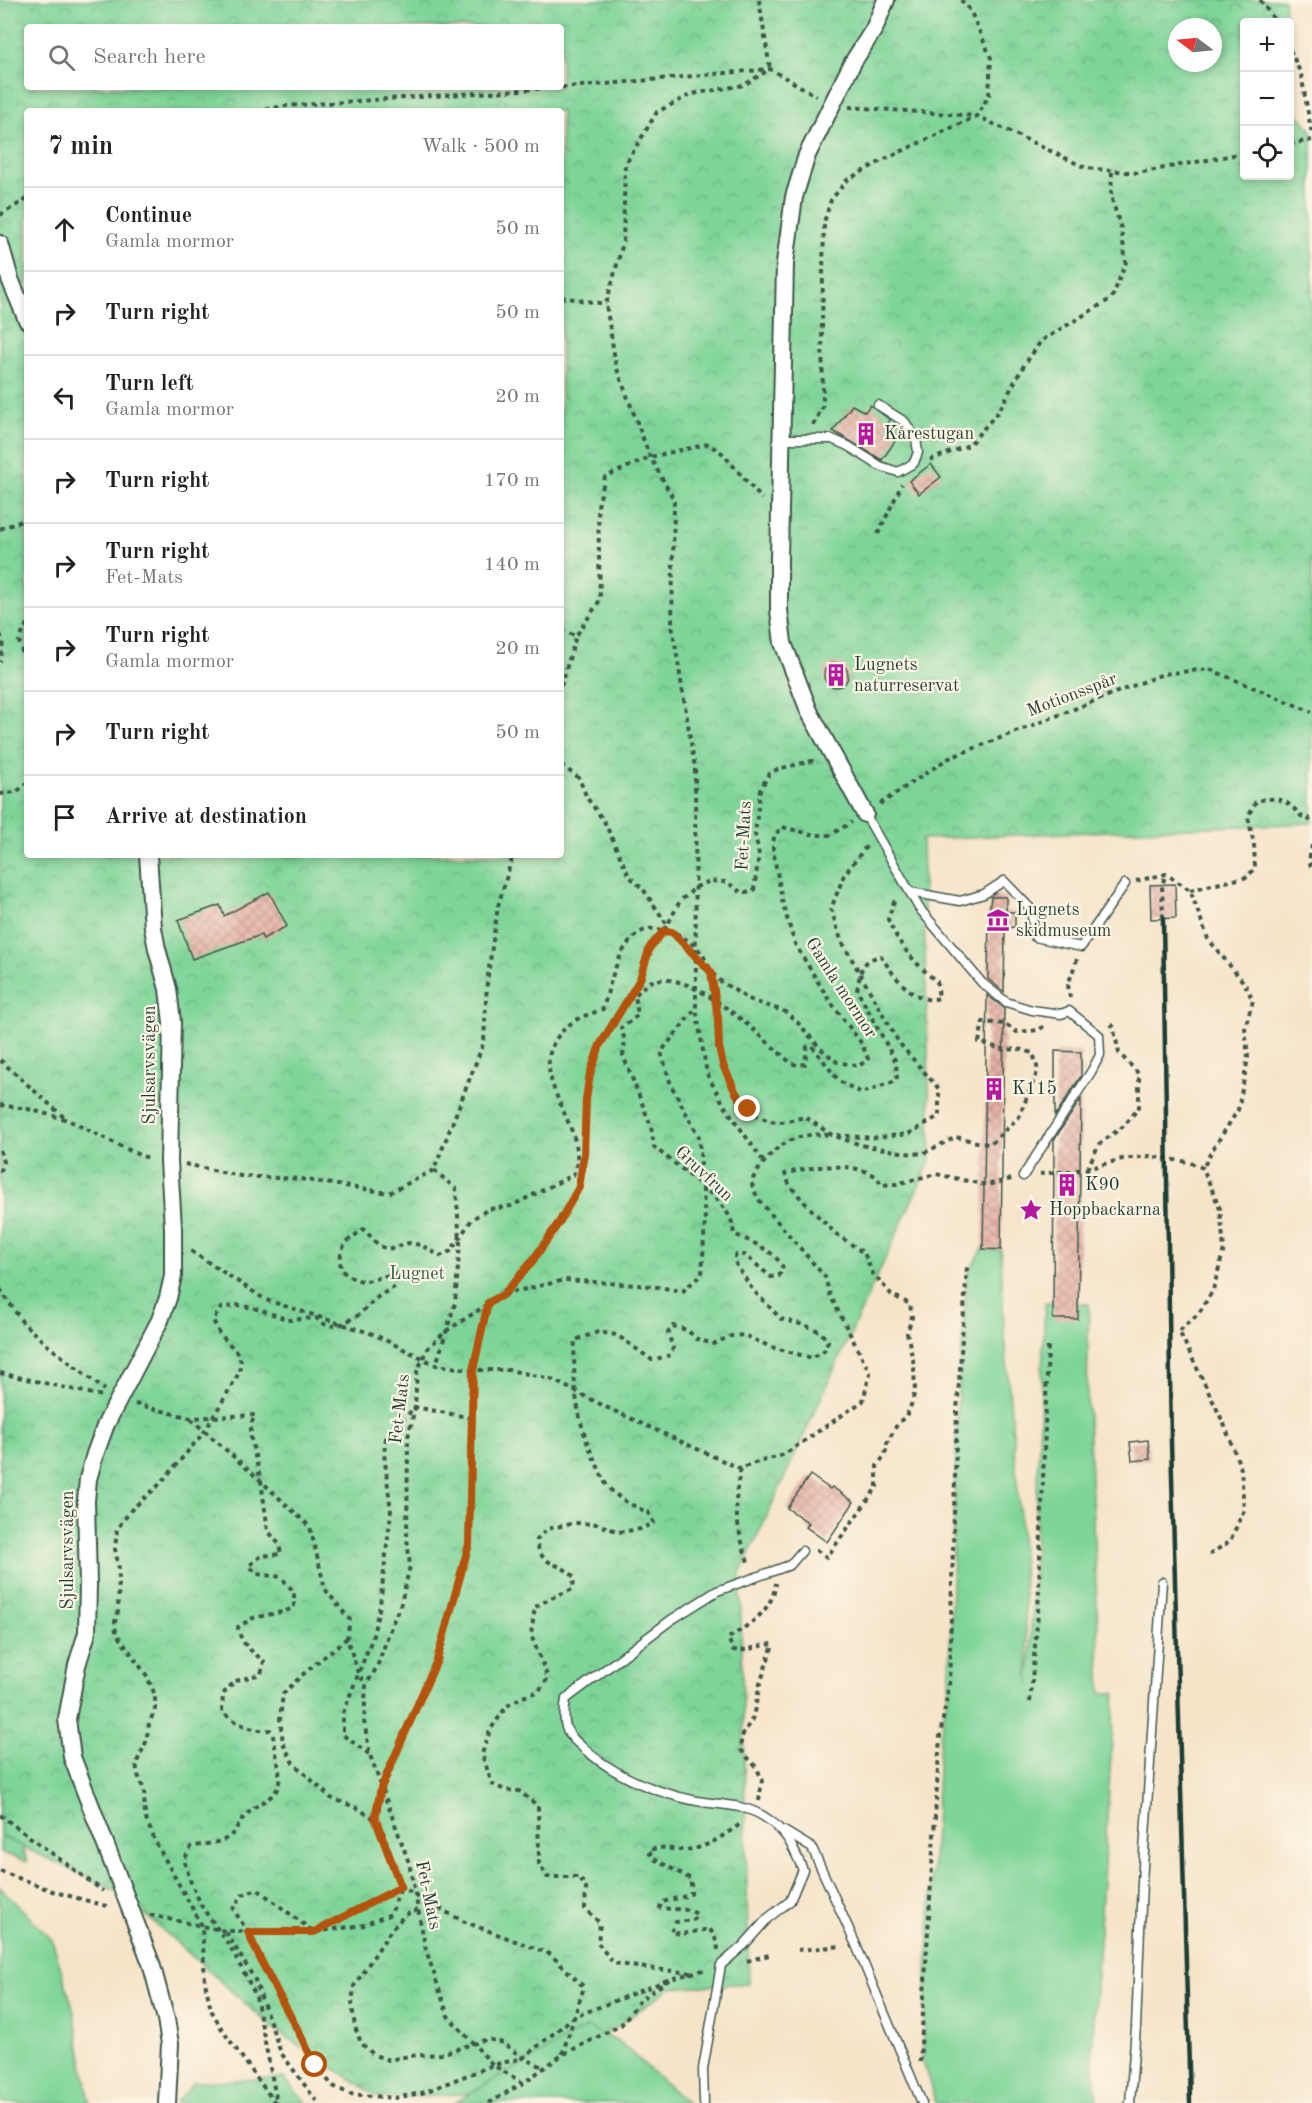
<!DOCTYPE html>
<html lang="en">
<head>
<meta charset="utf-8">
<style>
	body { margin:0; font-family:"Old Standard TT",serif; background:#f6f6f6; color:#222 }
	.controls { position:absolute; right:18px; top:18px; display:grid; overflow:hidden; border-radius:6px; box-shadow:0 3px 9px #0003 }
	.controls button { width:54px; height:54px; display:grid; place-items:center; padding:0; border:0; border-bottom:2px solid #e0e0e0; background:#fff; color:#222; font:30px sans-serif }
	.compass { position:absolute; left:1168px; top:18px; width:54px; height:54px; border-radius:50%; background:#fff; box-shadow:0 3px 9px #0003; rotate:286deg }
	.stop { position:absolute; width:18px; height:18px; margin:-14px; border:4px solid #b45309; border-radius:50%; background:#fff }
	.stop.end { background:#b45309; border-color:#fff; box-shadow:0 2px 6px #0008 }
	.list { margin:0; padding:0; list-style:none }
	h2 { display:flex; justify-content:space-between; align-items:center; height:78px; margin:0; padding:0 24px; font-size:26px }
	h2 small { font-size:20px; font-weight:400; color:#767676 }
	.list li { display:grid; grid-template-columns:39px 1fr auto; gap:18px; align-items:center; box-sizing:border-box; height:84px; padding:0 24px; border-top:2px solid #e0e0e0 }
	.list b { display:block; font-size:22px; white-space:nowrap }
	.list p { margin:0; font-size:20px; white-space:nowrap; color:#767676 }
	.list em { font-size:20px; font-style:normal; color:#767676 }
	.icon { flex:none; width:33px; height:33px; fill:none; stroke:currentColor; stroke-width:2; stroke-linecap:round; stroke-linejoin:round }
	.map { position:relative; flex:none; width:1312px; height:2103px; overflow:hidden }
	.search { position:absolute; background:#fff; box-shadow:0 3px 9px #0003; left:24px; top:24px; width:540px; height:66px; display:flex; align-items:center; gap:15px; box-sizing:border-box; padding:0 21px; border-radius:6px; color:#767676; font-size:22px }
	.panel { position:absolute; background:#fff; box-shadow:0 3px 9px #0003; left:24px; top:108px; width:540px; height:750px; border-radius:6px }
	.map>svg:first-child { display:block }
</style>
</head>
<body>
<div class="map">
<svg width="1312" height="2103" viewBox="0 0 1312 2103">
	<defs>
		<pattern id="grass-tufts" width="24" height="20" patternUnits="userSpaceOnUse" patternTransform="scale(1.5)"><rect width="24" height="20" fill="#7fd599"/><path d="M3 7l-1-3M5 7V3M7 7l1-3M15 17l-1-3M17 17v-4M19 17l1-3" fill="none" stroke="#67ae7e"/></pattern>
		<pattern id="park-crowns" width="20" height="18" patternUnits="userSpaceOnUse" patternTransform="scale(1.5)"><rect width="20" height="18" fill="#7fd599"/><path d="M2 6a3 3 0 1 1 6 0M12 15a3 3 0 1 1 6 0" fill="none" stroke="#67ae7e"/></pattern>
		<pattern id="building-cross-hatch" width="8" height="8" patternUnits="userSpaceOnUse" patternTransform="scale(1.5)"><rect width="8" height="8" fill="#e6b1a4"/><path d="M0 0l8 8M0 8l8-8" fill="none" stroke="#ba9186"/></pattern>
	</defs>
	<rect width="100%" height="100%" fill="#fcf5e5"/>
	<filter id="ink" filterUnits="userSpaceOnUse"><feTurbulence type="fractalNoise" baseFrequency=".0167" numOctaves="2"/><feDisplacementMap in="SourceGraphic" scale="12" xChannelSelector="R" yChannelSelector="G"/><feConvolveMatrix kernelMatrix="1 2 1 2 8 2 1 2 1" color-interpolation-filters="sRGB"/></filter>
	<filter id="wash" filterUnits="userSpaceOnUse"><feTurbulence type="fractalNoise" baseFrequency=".008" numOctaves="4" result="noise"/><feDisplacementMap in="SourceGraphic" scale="24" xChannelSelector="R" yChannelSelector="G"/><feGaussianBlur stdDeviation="1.35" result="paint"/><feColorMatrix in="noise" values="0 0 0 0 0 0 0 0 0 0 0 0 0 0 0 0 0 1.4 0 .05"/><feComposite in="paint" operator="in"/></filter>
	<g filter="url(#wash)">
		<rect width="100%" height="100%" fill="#f6e4c9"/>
		<path fill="url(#grass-tufts)" stroke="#4f8966" stroke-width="1.5" d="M0,1807L21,1840L27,1862L0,1852Z"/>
		<path fill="url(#park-crowns)" stroke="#4f8966" stroke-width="1.5" fill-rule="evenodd" d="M0,0H1284L1286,22H1244V176H1290V58L1294,110L1312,131V823L922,839L931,1159L740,1574L749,1983L670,1988L529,2091L380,2098L275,2030L122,1894L0,1836ZM27,27H561V87H27ZM1177,27H1213V63H1177ZM27,111H561V855H27Z"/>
		<g fill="#7fd599" stroke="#4f8966" stroke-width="1.5">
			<path d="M983,1249L1001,1250L1004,1330L1020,1516L1029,1683L1045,1303L1089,1304L1087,1393L1101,1693H1115L1092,2050L1097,2103H936L922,2060L940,1736L949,1686L957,1411L967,1274Z"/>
			<path d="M0,1887L52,1940L73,2008L90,2103H0Z"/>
			<path d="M587,2027L620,2043L687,2103H454Z"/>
			<path d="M284,2078L306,2103H175L194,2082Z"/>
		</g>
		<g id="blocks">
			<g fill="url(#building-cross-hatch)">
				<path d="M852,405L865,412L870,405L890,420L886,427L898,437L882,460L833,431Z"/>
				<path d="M931,464L941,477L919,494L909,481Z"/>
				<circle cx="836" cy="675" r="12"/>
				<path d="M1175,884L1176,918L1151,919L1150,885Z"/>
				<path d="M269,892L287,926L263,939L261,935L192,959L178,920L220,905L224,916Z"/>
				<path d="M991,897H1006V912H1015V927L1005,928L1004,992L988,979L989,912Z"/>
				<path d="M987,995L1004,1008L1001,1250L983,1249Z"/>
				<path d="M1055,1051L1081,1052V1076L1055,1116Z"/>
				<path d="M1081,1099L1078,1319H1053L1054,1140Z"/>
				<path d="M1148,1440L1150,1459L1132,1461L1130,1442Z"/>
				<path d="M810,1475L830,1489L832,1487L854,1502L827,1542L806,1527L809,1523L787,1508Z"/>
			</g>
		</g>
	</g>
	<g filter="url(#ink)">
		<use href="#blocks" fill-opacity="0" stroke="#3f564a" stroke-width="1.5"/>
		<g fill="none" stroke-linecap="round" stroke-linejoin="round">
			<g stroke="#3f564a" stroke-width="11">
				<g id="service">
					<path d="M783,439H832L848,446L880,466L898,472L914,463L918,452L916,439L905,422L878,405"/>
					<path d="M865,814L919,908L982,983L1006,1002L1032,1010L1061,1014L1069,1011L1099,1035L1100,1055L1091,1072L1023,1176"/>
					<path d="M910,892L960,901L984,894L1004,881L1031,909L1035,937L1081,947L1125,884"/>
					<path d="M784,1831L812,1848L856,1945L922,2103"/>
					<path d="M704,2103L703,2069L721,1965L744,1945L768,1918L790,1901L803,1870C792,1845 787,1831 763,1816C743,1804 719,1805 697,1801C657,1793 621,1779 589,1753C567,1734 561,1730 566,1699L671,1620L717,1591L790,1565L802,1551"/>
					<path d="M1130,2103L1136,2027L1142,1882L1162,1582"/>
				</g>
			</g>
			<g stroke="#3f564a" stroke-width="20">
				<g id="minor">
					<path d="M0,244L10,279L27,320"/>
					<path d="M865,814L809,711L783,643L779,610V560L785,263L794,197L807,155L853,62L874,29L886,0"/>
					<path d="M148,855L153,928L157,949L168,989L172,1022L169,1161L173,1228V1276L168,1298L160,1320L106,1424L95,1454L88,1479L86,1501L88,1584L87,1633L77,1665L67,1719L72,1757L151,1963L166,2019L170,2044L167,2103"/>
				</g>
			</g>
			<g stroke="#3f564a" stroke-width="4" stroke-dasharray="4.5 4.5" stroke-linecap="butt">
				<path d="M759,0L770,69"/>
				<path d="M1260,0L1276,22"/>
				<path d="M1290,50L1301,74L1312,135"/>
				<path d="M849,107L977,116L1086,168L1138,173L1244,153"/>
				<path d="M257,111L285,106L595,85L770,69L817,96"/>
				<path d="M1290,144L1312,140"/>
				<path d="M0,215L27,199"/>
				<path d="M561,297L606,304"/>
				<path d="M813,425L823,406L822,324L824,222L831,200L847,180L885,159L977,116L989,95L991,58L970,10L961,0"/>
				<path d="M930,460L969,445L999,411L1021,370L1041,341L1112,298L1126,262L1121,229L1111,196L1112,171"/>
				<path d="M0,529L27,519"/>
				<path d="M878,534L902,484"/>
				<path d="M27,624L19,641L27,668"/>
				<path d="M561,630L576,636"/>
				<path d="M0,634L3,642L0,662"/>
				<path d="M561,686L576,636L600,600L598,506L605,477L650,457L708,444L722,453L762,499"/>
				<path d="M561,765L579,778L587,798L604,821L629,876L643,889L668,926"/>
				<path d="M0,794L16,792L27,784"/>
				<path d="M880,804L947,759L1163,674L1209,669L1312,712"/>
				<path d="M1312,845L1309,861L1312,869"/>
				<path d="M1136,881L1166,874L1190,890L1208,939L1245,984L1253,1001L1245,1027L1248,1058L1238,1110L1211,1152L1203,1168"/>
				<path d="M1190,890L1247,877L1255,868L1254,844L1248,817L1256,801C1278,796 1286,799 1301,816L1308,818L1312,824"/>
				<path d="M1163,918L1162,885L1166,874"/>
				<path d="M675,934L719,980L748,999L786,1012L799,1024L820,1048L837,1062L859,1066L868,1059L862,1044L829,1000L795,944L783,905L773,850L774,836L782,827L815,835H830L852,822"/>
				<path d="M1070,998L1068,985L1077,959"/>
				<path d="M0,1060L67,1120"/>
				<path d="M0,1105L28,1109L68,1120L141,1156L151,1158"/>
				<path d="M837,1135L873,1138L908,1134L939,1116V1089L899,1043L841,940L831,909L844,875L868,844"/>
				<path d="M0,1150L3,1162L0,1175"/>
				<path d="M763,1161L724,1105L707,1074L696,1008L695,768L672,625L674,500L650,457L616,366L606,304L623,243L625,165L657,112L692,94L744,85L770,69"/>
				<path d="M185,1164L240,1176L300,1179L389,1193L434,1170L484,1042L487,982L498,906L513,855"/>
				<path d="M1087,1169L1099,1144L1125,1125L1139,1107V1074L1119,1053L1113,1026L1108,1022"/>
				<path d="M434,1170L456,1189L460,1243L455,1303L436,1365"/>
				<path d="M1040,1174L1087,1169L1122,1159L1149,1156L1188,1162L1203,1168L1220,1209L1224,1249L1213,1290L1199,1313L1179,1331L1224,1424L1241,1469L1244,1510L1230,1541L1209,1555"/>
				<path d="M191,1251L266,1300L373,1334L436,1365L473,1370H509L551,1379L610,1409L741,1469C755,1461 770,1460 785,1454L863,1401L870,1373L830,1295L825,1277L758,1199L751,1182C770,1149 790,1131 830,1135"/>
				<path d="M0,1289L23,1323L46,1344L105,1390"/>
				<path d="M504,1294L565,1280L651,1286L683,1291L702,1274L705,1220L699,1137L671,1085L661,1052L696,1008"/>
				<path d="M0,1373L102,1396"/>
				<path d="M135,1404L191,1418L255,1415L251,1424V1439L261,1481L268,1531L279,1544L281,1554L261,1556L249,1566L257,1574L281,1577L294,1592V1607L286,1611L253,1618L238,1627C240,1643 251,1651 264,1661L261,1674L235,1681L223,1694L222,1712C236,1723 252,1732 270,1730C276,1740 274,1747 277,1757C286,1801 269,1792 245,1816C237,1824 235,1836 223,1840C214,1844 202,1844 191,1847L184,1860L190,1880L202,1907L231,1948L256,1996L277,2103"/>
				<path d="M191,1419L261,1481L310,1527L325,1589L350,1620L347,1638L358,1673L366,1685"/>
				<path d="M741,1469C731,1504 738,1532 749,1565"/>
				<path d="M816,1550L827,1557L877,1487V1466L885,1455L887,1443L898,1423L906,1416L911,1405L915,1391L914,1365L907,1333L912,1317L910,1304L892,1295L873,1274L864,1253L836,1234L807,1205L790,1186L785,1174C810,1166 847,1162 872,1174C876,1176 879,1181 882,1185L896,1184L936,1174L986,1185L1012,1179"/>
				<path d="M347,1638L301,1676L283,1694L280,1719L283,1743L293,1763L331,1798L355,1807L375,1819L401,1887L391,1914L364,1925L314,1932L257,1889L242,1895L233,1909L248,1932L260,1962L299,2030L315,2065L333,2086L350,2094L394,2098L422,2093L493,2065L523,2058L574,2017L670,1979"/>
				<path d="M1030,1702L1038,1613L1048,1346"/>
				<path d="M369,1754L343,1735V1713L372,1639L380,1605L391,1512L384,1453L386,1438L415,1407L472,1418"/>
				<path d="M759,1801L762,1780L757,1768L741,1750V1738L753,1717L760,1684L773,1644C759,1645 748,1652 733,1650L728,1638C751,1624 772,1611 776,1583"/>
				<path d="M0,1815L103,1891"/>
				<path d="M376,1819L381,1788L437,1660L469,1544L473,1370L488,1303"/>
				<path d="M382,1831L391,1855"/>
				<path d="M0,1871L55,1892L110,1907"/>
				<path d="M400,1885L416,1896L465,1922L550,1954L584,1987L562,2055"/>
				<path d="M418,1910L405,1915L391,1930L354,1986L352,2005L355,2027L361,2043L374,2055L389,2060L409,2056L441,2054L488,2039L503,2043L523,2058L545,2068"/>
				<path d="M150,1915L225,1931L314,1932L400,1887"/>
				<path d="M226,1932L255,1980L281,2053L318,2103"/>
				<path d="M718,1950L717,1942L710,1929L681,1934L671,1932L676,1922L693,1920L697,1914L689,1910L660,1908L661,1903C671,1898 681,1899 691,1894V1879L654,1859L648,1851C662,1845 666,1849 681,1850C704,1851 724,1835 742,1823"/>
				<path d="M798,1950L842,1946"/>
				<path d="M747,1961L769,1955"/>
				<path d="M691,1973L637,1967L613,1963L598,1943L600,1923L585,1909L586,1888L579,1877H547L539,1864L538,1806L519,1791L505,1790L492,1784L482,1754L490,1730L507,1706L520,1698L539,1691L548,1678L531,1635L535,1607L551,1598L573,1589L574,1577C559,1560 539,1568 537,1540L547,1529L575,1523L597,1524L619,1532L641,1529L654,1523L648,1512C634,1507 619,1499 609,1488C604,1483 601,1474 598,1467C577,1426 572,1386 575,1340L598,1332L617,1335L652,1360L671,1355L673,1348L668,1333L673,1326L687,1330L697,1339L713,1344L731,1336L744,1335L771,1347L812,1358L824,1351L828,1341L819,1331L804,1325L781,1319L752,1289L734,1261L736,1255H745L771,1277L779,1276L783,1268C775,1250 751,1242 734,1234C733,1230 733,1224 731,1220C723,1198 673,1163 654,1147L651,1126L623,1055L625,1041L621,1028L638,1015L635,995C640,991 647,982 653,981C694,969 762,1038 791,1063L797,1065L805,1064L807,1047L811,1045L839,1081L862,1093L897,1080L896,1062L857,990C861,970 860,961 881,956C892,974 915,1006 939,998L937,982C916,964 898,945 888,919L894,902L899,899"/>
				<path d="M920,2062L940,1736L949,1686L957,1411L967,1267"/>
				<path d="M523,2083L493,2065L448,2016L426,1950L409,1863L370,1755L364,1721L366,1685L377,1667L392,1624L401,1603L410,1566L407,1538L408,1437L415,1407L417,1372L427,1349L446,1331L504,1294L531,1263L559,1221L579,1187L584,1154L586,1099L590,1074L600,1045L640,979L650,947L667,926L680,901L696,887L710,881L727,882L742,893L754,890L759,855L755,834L760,790L769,774L778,769L812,761L818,762"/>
				<path d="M275,2103L223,2031L211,2010L205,1982L202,1926L156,1843L145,1817L144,1790L138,1775L136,1764L146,1742L149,1724L155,1709V1695L147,1676L116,1633L115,1622L118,1611L119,1569L115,1549L117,1529L131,1510L161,1483L205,1431L239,1373L241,1361L236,1351L219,1333L213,1320L221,1308L239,1305L261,1310L289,1320L316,1318L324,1324L332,1326L342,1324L357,1316L379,1296L396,1286L397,1274C370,1277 365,1290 341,1270C338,1246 346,1241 364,1229L379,1246L388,1249L409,1243L421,1245L440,1256L451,1251L472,1219L489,1209L511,1206L573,1175C597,1127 508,1069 573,1022C581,1016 594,1013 603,1009C610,985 619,937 648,929C652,928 658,930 662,930C668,931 673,932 679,935C692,943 701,949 707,963C719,990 715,1021 719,1049C724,1078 743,1120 778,1122C786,1122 796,1119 805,1117L832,1135L861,1145L912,1154L924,1153L956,1137L981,1143L991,1144L1019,1117L1038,1070L1033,1053L1018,1049L1005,1050L979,1042L983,1022L1005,1024L1017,1032L1039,1030L1045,1025"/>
				<path d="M489,2103L523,2083L562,2055L621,2025L640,2000L670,1979L707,1969"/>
			</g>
			<use href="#service" stroke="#fff" stroke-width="8"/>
			<use href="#minor" stroke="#fff" stroke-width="16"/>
			<path stroke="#1f3d34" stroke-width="4.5" d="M1163,918L1171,1442L1190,2103"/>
		</g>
	</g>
	<g fill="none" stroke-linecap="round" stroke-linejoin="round" filter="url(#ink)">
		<path stroke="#b45309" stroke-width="8" d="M315,2065C294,2019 267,1978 248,1932H314L401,1887L375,1818L381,1788L437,1660L469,1544L473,1370L488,1303L504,1294L531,1263L560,1221L579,1187L584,1154L586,1099L590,1074L600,1045L640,979L650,947L664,931L672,932L711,972L718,1018L719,1047L723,1065L736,1093L748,1109"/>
	</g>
	<defs>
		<g id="building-bare" transform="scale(1.8)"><path d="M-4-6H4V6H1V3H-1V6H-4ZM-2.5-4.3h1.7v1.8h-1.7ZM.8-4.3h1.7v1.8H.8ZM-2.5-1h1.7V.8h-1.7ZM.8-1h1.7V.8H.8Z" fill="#b5179e" stroke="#fcf5e5" stroke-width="2.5" paint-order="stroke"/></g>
		<g id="museum-bare" transform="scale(1.8)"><path d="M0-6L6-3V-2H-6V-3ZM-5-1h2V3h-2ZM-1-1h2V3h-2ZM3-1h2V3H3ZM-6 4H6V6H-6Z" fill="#b5179e" stroke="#fcf5e5" stroke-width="2.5" paint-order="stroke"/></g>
		<g id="sight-bare" transform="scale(1.8)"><path d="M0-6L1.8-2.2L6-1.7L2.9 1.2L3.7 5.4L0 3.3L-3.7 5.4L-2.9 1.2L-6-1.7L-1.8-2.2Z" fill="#b5179e" stroke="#fcf5e5" stroke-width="2.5" paint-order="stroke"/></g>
	</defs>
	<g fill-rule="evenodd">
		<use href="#building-bare" x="866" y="434"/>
		<use href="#building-bare" x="836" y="675"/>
		<use href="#museum-bare" x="998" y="920"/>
		<use href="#building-bare" x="994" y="1089"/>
		<use href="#building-bare" x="1067" y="1185"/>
		<use href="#sight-bare" x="1031" y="1210"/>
	</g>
	<g text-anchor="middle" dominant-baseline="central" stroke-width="4.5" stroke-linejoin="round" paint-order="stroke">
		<g font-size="18" fill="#1f3d34" stroke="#fcf5e5" text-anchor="start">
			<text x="884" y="434">Kårestugan</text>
			<text x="854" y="665">Lugnets<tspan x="854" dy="21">naturreservat</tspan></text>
			<text x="1016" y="910">Lugnets<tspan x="1016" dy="21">skidmuseum</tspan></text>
			<text x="1012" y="1089">K115</text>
			<text x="1085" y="1185">K90</text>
			<text x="1049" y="1210">Hoppbackarna</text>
		</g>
		<g font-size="18" fill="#1f3d34" stroke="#fcf5e5">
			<text transform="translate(1072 695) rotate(-21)">Motionsspår</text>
			<text transform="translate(744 836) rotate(-87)">Fet-Mats</text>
			<text transform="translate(841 988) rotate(57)">Gamla mormor</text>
			<text transform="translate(150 1065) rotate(-90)">Sjulsarvsvägen</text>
			<text transform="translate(704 1174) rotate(43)">Gruvfrun</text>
			<text transform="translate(400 1409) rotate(-83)">Fet-Mats</text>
			<text transform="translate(68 1550) rotate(-90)">Sjulsarvsvägen</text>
			<text transform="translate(428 1895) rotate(78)">Fet-Mats</text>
		</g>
		<g font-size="18" fill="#325b48" stroke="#fcf5e5">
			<text x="417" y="1274">Lugnet</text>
		</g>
	</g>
</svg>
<div class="controls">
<button>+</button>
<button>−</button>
<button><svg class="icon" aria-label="locate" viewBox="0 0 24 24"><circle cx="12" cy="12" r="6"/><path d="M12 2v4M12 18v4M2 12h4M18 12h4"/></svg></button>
</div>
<svg class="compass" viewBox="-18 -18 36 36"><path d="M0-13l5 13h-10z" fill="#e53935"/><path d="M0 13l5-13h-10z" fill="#767676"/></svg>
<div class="stop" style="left:315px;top:2065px"></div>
<div class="stop end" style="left:748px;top:1109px"></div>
<div class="search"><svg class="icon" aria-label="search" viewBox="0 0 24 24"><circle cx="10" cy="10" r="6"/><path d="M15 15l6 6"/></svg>Search here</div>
<section class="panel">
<h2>7 min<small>Walk · 500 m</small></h2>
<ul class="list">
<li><svg class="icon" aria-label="ahead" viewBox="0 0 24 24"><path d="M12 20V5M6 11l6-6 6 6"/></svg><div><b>Continue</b><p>Gamla mormor</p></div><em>50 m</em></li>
<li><svg class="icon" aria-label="right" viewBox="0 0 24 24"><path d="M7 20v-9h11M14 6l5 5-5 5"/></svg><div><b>Turn right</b></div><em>50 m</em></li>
<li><svg class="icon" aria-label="left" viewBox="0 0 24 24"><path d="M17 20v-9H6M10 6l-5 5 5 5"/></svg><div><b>Turn left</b><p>Gamla mormor</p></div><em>20 m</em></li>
<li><svg class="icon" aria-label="right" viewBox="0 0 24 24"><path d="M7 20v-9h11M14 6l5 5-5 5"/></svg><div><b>Turn right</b></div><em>170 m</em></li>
<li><svg class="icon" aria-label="right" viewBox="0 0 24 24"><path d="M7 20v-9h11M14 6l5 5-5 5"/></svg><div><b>Turn right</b><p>Fet-Mats</p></div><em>140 m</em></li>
<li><svg class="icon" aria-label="right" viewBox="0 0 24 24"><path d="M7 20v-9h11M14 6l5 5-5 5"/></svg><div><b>Turn right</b><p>Gamla mormor</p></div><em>20 m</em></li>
<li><svg class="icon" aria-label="right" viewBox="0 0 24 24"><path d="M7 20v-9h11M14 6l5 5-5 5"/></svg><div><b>Turn right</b></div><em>50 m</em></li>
<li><svg class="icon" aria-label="arrive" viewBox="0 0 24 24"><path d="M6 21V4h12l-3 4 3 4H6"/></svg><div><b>Arrive at destination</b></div></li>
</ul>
</section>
</div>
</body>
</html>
